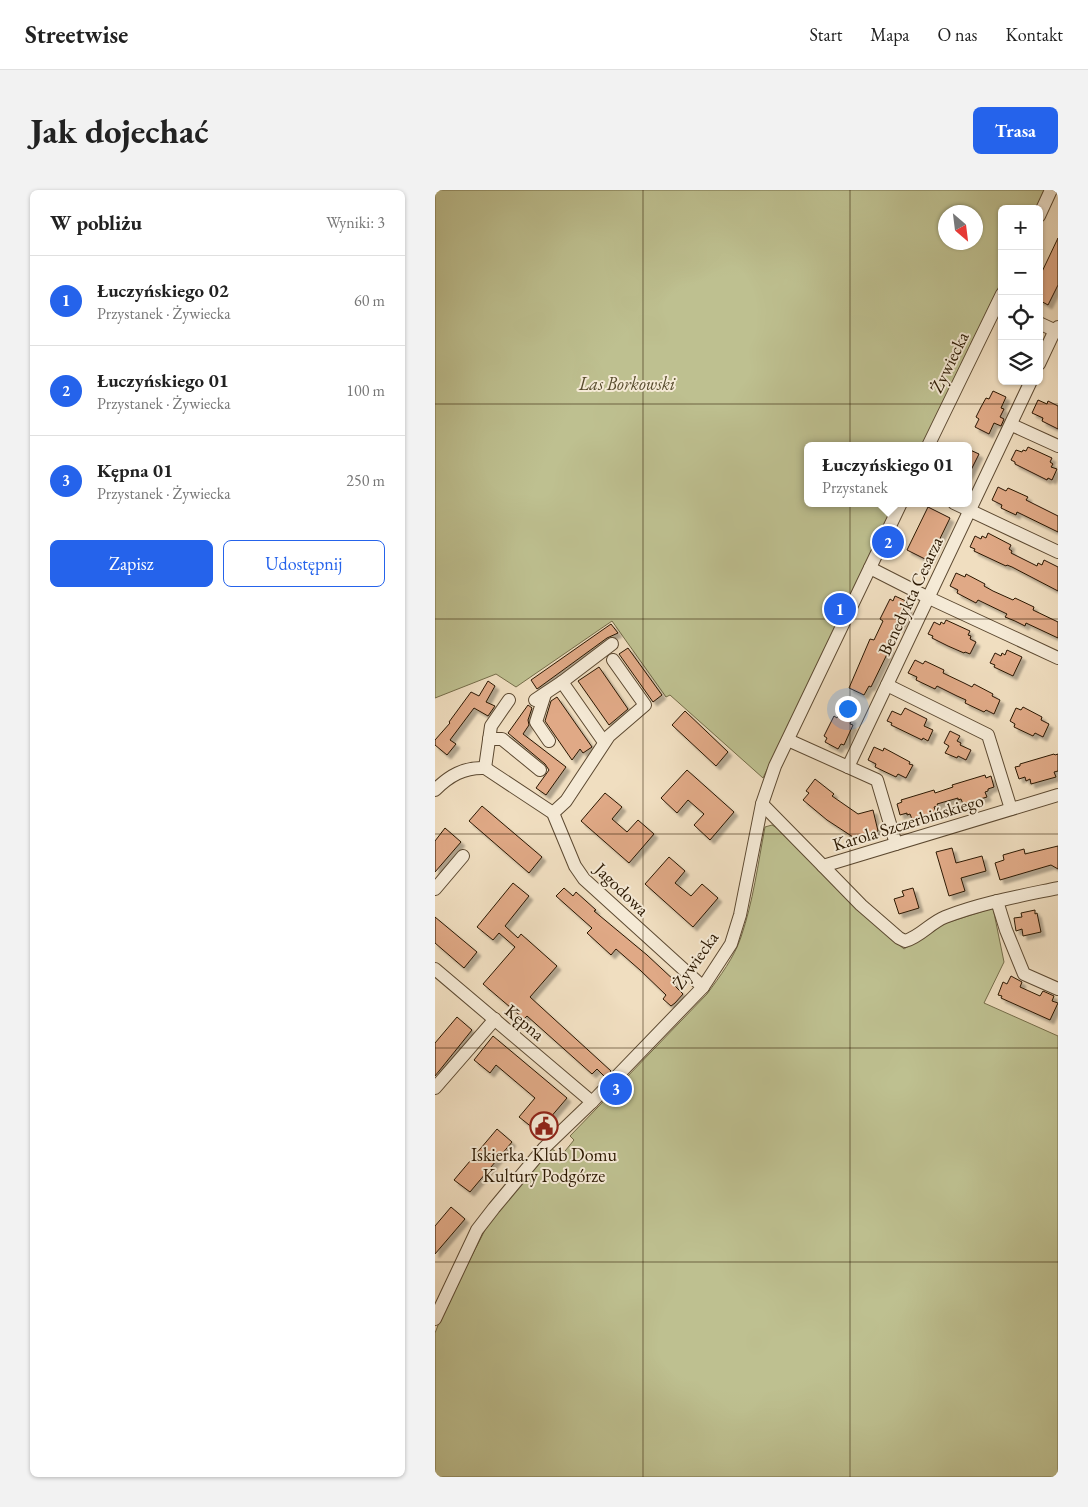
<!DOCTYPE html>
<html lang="pl">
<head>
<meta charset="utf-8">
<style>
	body { margin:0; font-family:"EB Garamond",serif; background:#f2f2f2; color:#222 }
	.controls { position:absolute; right:15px; top:15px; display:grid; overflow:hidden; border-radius:8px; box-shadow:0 1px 4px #0004 }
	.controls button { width:45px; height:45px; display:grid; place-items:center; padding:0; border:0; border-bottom:1px solid #e0e0e0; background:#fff; color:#222; font:25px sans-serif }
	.compass { position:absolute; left:503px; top:15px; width:45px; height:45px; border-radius:50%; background:#fff; box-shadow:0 1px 4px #0004; rotate:152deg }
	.you { position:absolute; left:412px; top:518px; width:18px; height:18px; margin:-12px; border:4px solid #fff; border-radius:50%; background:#1a73e8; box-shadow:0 0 0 8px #1a73e833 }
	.badge { display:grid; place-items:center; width:32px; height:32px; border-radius:50%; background:#2563eb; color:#fff; font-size:16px; font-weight:700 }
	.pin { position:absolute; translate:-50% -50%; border:2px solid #fff; box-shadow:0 1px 5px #0006 }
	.popup { position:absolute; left:369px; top:252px; width:168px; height:65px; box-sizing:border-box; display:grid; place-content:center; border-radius:8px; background:#fff; filter:drop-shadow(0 1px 4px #0005); font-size:16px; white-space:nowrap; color:#767676 }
	.popup b { font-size:19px; color:#222 }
	.popup::after { content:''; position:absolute; left:50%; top:100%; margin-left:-10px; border:10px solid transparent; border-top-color:#fff }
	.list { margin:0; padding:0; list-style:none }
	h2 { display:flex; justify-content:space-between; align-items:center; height:65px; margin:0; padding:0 20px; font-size:21px }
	h2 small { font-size:16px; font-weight:400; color:#767676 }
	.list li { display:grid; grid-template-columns:32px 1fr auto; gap:15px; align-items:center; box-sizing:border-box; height:90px; padding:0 20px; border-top:1px solid #e0e0e0 }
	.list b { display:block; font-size:19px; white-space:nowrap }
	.list p { margin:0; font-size:16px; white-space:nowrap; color:#767676 }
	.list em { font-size:16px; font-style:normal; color:#767676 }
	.actions { display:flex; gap:10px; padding:15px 20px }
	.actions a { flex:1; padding:11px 0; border:1px solid #2563eb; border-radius:8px; text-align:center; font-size:18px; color:#2563eb }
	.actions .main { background:#2563eb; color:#fff }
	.icon { flex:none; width:28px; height:28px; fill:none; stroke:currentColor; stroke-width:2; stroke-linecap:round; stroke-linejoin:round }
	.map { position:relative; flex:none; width:623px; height:1287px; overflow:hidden; border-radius:8px }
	header { display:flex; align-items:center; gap:30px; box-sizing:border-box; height:70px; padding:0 25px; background:#fff; border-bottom:1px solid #e0e0e0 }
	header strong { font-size:24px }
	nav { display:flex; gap:28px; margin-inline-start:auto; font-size:18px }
	.intro { display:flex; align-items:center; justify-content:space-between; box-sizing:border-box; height:120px; padding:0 30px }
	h1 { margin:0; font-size:35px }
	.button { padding:12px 22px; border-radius:8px; background:#2563eb; color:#fff; font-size:18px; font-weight:700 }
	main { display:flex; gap:30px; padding:0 30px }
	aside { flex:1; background:#fff; border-radius:8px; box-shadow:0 1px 4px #0004 }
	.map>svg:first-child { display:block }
</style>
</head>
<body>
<header>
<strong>Streetwise</strong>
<nav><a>Start</a><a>Mapa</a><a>O nas</a><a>Kontakt</a></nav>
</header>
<div class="intro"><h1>Jak dojechać</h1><a class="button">Trasa</a></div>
<main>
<aside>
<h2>W pobliżu<small>Wyniki: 3</small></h2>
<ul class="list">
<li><span class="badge">1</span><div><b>Łuczyńskiego 02</b><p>Przystanek · Żywiecka</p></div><em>60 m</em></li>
<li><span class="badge">2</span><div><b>Łuczyńskiego 01</b><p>Przystanek · Żywiecka</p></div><em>100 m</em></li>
<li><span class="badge">3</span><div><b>Kępna 01</b><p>Przystanek · Żywiecka</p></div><em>250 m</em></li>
</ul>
<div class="actions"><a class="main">Zapisz</a><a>Udostępnij</a></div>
</aside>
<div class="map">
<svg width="623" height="1287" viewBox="0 0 623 1287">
	<defs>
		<filter id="shadow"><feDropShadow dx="4" dy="4" stdDeviation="1" flood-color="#0004"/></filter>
	</defs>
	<rect width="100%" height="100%" fill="#f0dec0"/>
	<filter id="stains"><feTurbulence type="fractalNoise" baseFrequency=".004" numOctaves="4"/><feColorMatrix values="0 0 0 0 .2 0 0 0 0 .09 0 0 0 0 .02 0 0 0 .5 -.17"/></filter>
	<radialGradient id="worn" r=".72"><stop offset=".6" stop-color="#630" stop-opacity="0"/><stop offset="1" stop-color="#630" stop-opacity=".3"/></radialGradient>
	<g fill="#bec090" stroke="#746c48" fill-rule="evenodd">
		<path d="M0,0H610L601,19H567V90L487,256H373V313H460L413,411L408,409L399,429L403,431L328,588L235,505L231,507L177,431L81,497L61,484L0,508ZM510,22H540V52H510Z"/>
		<path d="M337,635L342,638L424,720L469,759L508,734L558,718L569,772L549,813L623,846V1287H0V1143L9,1120L50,1040L61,1024L116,958L126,966L139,950L135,946L272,804C285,786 299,768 306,747C318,712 323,674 330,637Z"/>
	</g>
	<g fill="#e0a986" stroke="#2a1701" filter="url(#shadow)">
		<path d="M623,48V95L613,115L604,110V88Z"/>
		<path d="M558,201L571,207L566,218L569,219L565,227L569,229L566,236L559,233L554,244L540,237L544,229L541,227L546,217L551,208L554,209Z"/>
		<path d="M603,210L612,214L613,211L623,216V239L607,231L608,228L597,223Z"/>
		<path d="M593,257L617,268L615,272L618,274L616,277L622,279L617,290L613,288L612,290L580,274V272L576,270L581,260L587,262L588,260L591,261Z"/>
		<path d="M533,259L544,264L533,286Z"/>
		<path d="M563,297L571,301L573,298L593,307L591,310L623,326V342L582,322L581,325L566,318L567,315L557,310Z"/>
		<path d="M493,317L515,328L494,371L472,360Z"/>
		<path d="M553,343L576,355L574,359L577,361L576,363L602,376L603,373L607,375L609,370L623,377V401L577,377L572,375L571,376L539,361L540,359L535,357L540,346L546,349L547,346L551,348Z"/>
		<path d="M521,383L530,387L531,384L550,394L549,396L558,401L578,410L580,408L599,417L598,420L623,432V448L591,433L590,436L580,431L570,427L572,424L543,410L541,413L522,403L523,400L515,396Z"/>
		<path d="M460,406L473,412L471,417L474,419L464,438L461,437L452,457L455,458L436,497L434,496L429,505L414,498L435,449L439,450L448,431L445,429L455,409L458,411Z"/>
		<path d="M511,430L535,441L533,445L536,446L535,449L541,452L535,464L530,462L529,463L513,456L497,448L498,446L493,444L499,432L505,435L506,432L509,434Z"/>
		<path d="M176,434L183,443L172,448L102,499L96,490Z"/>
		<path d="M193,458L227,505L218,512L184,464Z"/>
		<path d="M572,460L587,467L578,486L559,477L560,475L555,473L560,463L566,466L567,463L570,465Z"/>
		<path d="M480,470L488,474L490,471L509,480L508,483L529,493L537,497L539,494L558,504L557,506L565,510L559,524L551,520L549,522L530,513L531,510L522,506L502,496L500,499L481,490L482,487L473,483Z"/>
		<path d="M164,477L193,519L174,535L143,491Z"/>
		<path d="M53,491L60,496L51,512L60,516L53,526L39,518L15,550L21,554L12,565L0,555V550L15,533L14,532L36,502L44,506Z"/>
		<path d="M122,507L157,557L148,563L145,559L137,570L110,531L116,511Z"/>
		<path d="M93,515L97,518L93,530L94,535L88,544L131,577L111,605L101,598L114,580L110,574L73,543Z"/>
		<path d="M588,517L607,527L606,530L614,534L608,547L600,543L598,546L579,537L580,534L575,531L581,518L586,520Z"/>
		<path d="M470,518L492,529L489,536L498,540L493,551L488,548L487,550L456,535L457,533L452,531L457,521L466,525Z"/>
		<path d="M250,521L293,562L281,576L237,535Z"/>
		<path d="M404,523L417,529L415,534L418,535L409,555L406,554L403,559L390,552L392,548L389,546L399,526L402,528Z"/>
		<path d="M515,541L525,546L522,551L526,553L525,555L536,560L531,570L523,566L522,568L510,563L514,556L509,553Z"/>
		<path d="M439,557L448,561L449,558L475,572L474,574L478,575L471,588L463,584L461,587L440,577L441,574L433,570Z"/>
		<path d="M619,564L620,565L623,564V581L619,582L621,587L596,594L595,589L591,591L590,587L584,589L580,577L585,576V574Z"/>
		<path d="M252,580L299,622L275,650L259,635L269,624L253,610L242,623L226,608Z"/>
		<path d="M550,585L551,588L556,586L559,597L553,599V601L550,602L552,607L528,614L526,609L523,610V608L502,614L503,616L499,617L501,622L477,629L475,624L472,625V623L465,625L462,614L467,612L466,610L499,600L500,603L518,597L517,595Z"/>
		<path d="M380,589L399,604L397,606L423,624L438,620L443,641L418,647L392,630L368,610L374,603L371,601Z"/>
		<path d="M170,603L187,617L177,629L192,642L203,630L219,644L194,673L146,631Z"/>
		<path d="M47,616L107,667L94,683L34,631Z"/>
		<path d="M10,638L26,652L0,682V651Z"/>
		<path d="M623,656V679L616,675L565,690L560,673L569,670L568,665L589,659L590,664Z"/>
		<path d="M517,658L521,673L547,666L551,681L526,688L530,701L514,706L501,662Z"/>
		<path d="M234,667L250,681L240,693L256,706L267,694L283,708L258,737L210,694Z"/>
		<path d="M78,693L94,706L70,736L83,748L86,744L122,776L95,807L176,881L170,887L162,879L157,884L92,826L89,829L48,794L80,757L64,743L58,750L42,737Z"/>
		<path d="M129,698L138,706L141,702L161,720L159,721L212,765L241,792L239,795L248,804L240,813L236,816L228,809L231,805L205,780L181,759L176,765L152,743L157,738L121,706Z"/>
		<path d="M478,698L484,718L464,724L459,709L469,706L467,701Z"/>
		<path d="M600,720V724L602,723L606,742L588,746L587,739L581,741L579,728L587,727L586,723Z"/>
		<path d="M0,727L42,762L29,778L0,753Z"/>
		<path d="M576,786L587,792L585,797L605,806L608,801L619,806L617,811L623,813L615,830L566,808L567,806L563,805L568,792L572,794Z"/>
		<path d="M22,827L37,840L0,886V853Z"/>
		<path d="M58,846L132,908L103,942L84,927L100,908L61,875L55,883L39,870Z"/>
		<path d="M62,939L77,952L35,1002L19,990Z"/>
		<path d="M16,1017L30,1029L0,1064V1036Z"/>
	</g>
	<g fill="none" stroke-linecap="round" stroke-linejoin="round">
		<g stroke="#5c4931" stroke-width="14">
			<g id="minor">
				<path d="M604,26L616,0"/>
				<path d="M604,133L623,142"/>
				<path d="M604,174L620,140L623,137"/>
				<path d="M577,235L623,256"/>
				<path d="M493,256L567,104"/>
				<path d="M519,313L623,362"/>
				<path d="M435,378L494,408L623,468"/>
				<path d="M127,492L169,552"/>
				<path d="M452,495L553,545L576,619"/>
				<path d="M110,504L101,532L114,551"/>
				<path d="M100,510L127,492L177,454"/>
				<path d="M54,549H67L105,580"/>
				<path d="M353,550L442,590L461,654"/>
				<path d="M413,577L596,191"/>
				<path d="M50,578L56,536L74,510"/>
				<path d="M0,600C14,586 29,577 50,578L118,623L140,676L149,689L268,797"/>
				<path d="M327,614L388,676L623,605"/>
				<path d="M118,623L131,611L174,546L210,515L178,470"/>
				<path d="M388,676L426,715L464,748L470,751C485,747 495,733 510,727C546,713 585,706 623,698"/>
				<path d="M0,699L28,666"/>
				<path d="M562,711L571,740L589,784L623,799"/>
				<path d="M0,779L157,912"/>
				<path d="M0,898L60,829"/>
				<path d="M0,1129L42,1040L59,1018L109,958L157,912L268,797L296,754L305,725L327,614L340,576L466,313"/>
			</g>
		</g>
		<use href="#minor" stroke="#f5ead6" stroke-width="12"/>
	</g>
	<path fill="none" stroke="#2a1701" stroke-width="1" stroke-opacity="0.55" d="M208,0V1287M415,0V1287M0,214H623M0,429H623M0,644H623M0,858H623M0,1072H623"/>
	<defs>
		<g id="civic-ring" transform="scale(1.4375)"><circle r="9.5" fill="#f5ead6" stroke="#8f2418" stroke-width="1.5"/><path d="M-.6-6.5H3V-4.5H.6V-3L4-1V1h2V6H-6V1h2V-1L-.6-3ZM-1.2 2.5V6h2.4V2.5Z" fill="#8f2418"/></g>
	</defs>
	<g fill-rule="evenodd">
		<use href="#civic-ring" x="109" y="936"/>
	</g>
	<g text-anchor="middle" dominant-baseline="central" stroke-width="4" stroke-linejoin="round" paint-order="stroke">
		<g font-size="18" fill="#2a1701" stroke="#f5ead6">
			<text transform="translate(514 172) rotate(-64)">Żywiecka</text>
			<text transform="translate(475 406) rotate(-65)">Benedykta Cesarza</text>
			<text transform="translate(473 632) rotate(-17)">Karola Szczerbińskiego</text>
			<text transform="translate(187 699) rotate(44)">Jagodowa</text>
			<text transform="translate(260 770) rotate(-55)">Żywiecka</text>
			<text transform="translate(90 832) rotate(40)">Kępna</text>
		</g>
		<g font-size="18" font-style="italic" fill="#564a2c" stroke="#f5ead6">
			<text x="192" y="193">Las Borkowski</text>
		</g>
		<g font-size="18" fill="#2a1701" stroke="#f5ead6">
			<text x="109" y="964">Iskierka. Klub Domu<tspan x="109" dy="21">Kultury Podgórze</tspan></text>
		</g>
	</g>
	<rect width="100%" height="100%" filter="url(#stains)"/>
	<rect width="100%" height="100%" fill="url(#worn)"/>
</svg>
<div class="controls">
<button>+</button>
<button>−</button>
<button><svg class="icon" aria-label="locate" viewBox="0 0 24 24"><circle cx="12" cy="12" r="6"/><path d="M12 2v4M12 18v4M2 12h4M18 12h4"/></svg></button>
<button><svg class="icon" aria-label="layers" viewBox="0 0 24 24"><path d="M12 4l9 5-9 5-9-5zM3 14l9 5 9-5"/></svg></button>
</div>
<svg class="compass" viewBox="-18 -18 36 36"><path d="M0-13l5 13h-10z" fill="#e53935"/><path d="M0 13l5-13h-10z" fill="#767676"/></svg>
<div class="you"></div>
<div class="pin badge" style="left:405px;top:419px">1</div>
<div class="pin badge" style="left:453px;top:352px">2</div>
<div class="popup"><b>Łuczyńskiego 01</b>Przystanek</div>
<div class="pin badge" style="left:181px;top:899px">3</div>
</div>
</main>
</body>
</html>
